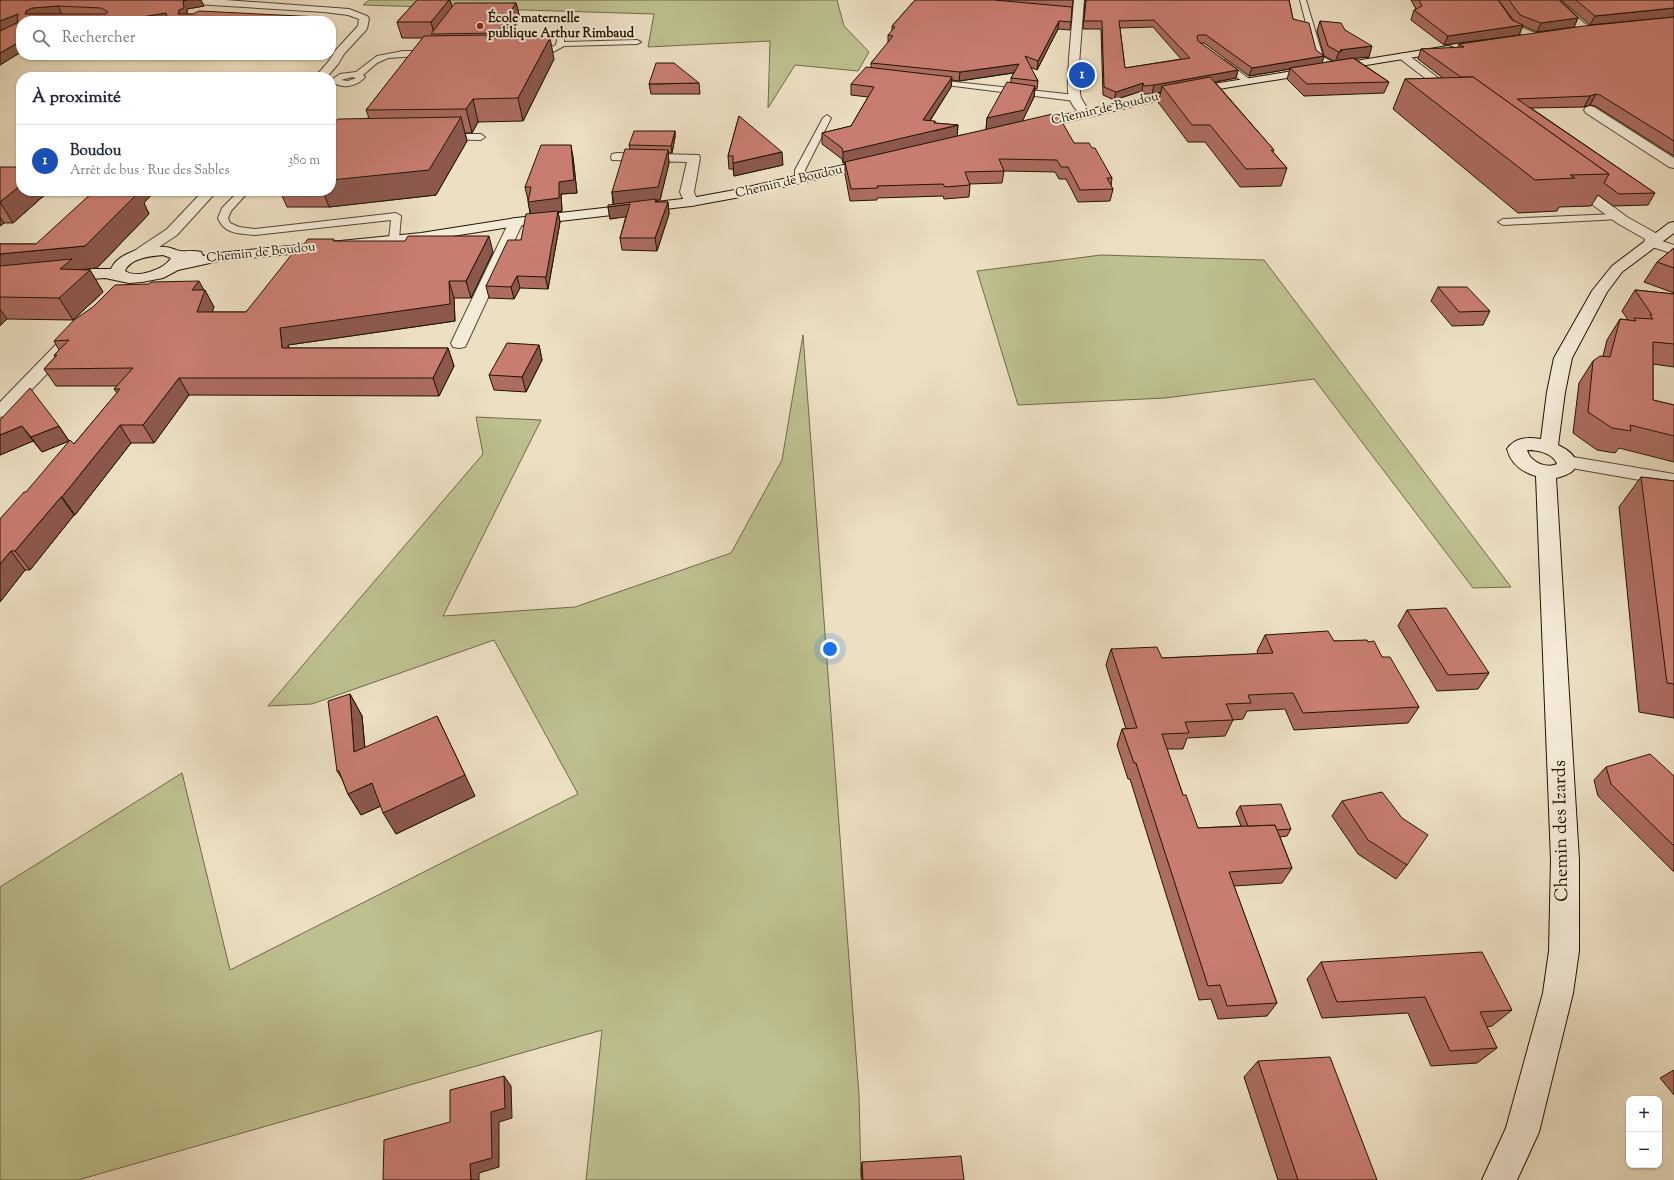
<!DOCTYPE html>
<html lang="fr">
<head>
<meta charset="utf-8">
<style>
	body { margin:0; font-family:"Sorts Mill Goudy",serif; background:#f2f2f3; color:#1f2937 }
	.controls { position:absolute; right:12px; bottom:12px; display:grid; overflow:hidden; border-radius:8px; box-shadow:0 1px 3px #0004 }
	.controls button { width:36px; height:36px; display:grid; place-items:center; padding:0; border:0; border-bottom:1px solid #e0e1e3; background:#fff; color:#1f2937; font:20px sans-serif }
	.you { position:absolute; left:830px; top:649px; width:14px; height:14px; margin:-10px; border:3px solid #fff; border-radius:50%; background:#1a73e8; box-shadow:0 0 0 6px #1a73e833 }
	.badge { display:grid; place-items:center; width:26px; height:26px; border-radius:50%; background:#ea580c; color:#fff; font-size:13px; font-weight:700 }
	.pin { position:absolute; translate:-50% -50%; border:2px solid #fff; box-shadow:0 1px 4px #0006 }
	.list { margin:0; padding:0; list-style:none }
	h2 { display:flex; justify-content:space-between; align-items:center; height:52px; margin:0; padding:0 16px; font-size:17px }
	h2 small { font-size:13px; font-weight:400; color:#747a83 }
	.list li { display:grid; grid-template-columns:26px 1fr auto; gap:12px; align-items:center; box-sizing:border-box; height:72px; padding:0 16px; border-top:1px solid #e0e1e3 }
	.list b { display:block; font-size:15px; white-space:nowrap }
	.list p { margin:0; font-size:13px; white-space:nowrap; color:#747a83 }
	.list em { font-size:13px; font-style:normal; color:#747a83 }
	.icon { flex:none; width:22px; height:22px; fill:none; stroke:currentColor; stroke-width:2; stroke-linecap:round; stroke-linejoin:round }
	.map { position:relative; flex:none; width:1674px; height:1180px; overflow:hidden }
	.search { position:absolute; background:#fff; box-shadow:0 1px 3px #0004; left:16px; top:16px; width:320px; height:44px; display:flex; align-items:center; gap:10px; box-sizing:border-box; padding:0 14px; border-radius:16px; color:#747a83; font-size:15px }
	.panel { position:absolute; background:#fff; box-shadow:0 1px 3px #0004; left:16px; top:72px; width:320px; height:124px; border-radius:16px }
	.map>svg:first-child { display:block }
</style>
</head>
<body>
<div class="map">
<svg width="1674" height="1180" viewBox="0 0 1674 1180">
	<rect width="100%" height="100%" fill="#ecdfc2"/>
	<filter id="stains"><feTurbulence type="fractalNoise" baseFrequency=".005" numOctaves="4"/><feColorMatrix values="0 0 0 0 .2 0 0 0 0 .09 0 0 0 0 .02 0 0 0 .5 -.17"/></filter>
	<radialGradient id="worn" r=".72"><stop offset=".6" stop-color="#630" stop-opacity="0"/><stop offset="1" stop-color="#630" stop-opacity=".3"/></radialGradient>
	<g fill="#bec08f" stroke="#706a48">
		<path d="M369,0H837L844,26L869,52L858,71L795,65L768,108L770,41L648,47L654,14L363,5Z"/>
		<path d="M1101,255L1264,260L1511,587L1473,588L1314,379L1165,398L1018,405L977,271Z"/>
		<path d="M803,335L859,1095L861,1180H586L602,1030L78,1180H0V887L182,773L230,970L578,794L494,640L312,704L268,706L483,454L476,417L541,420L443,616L575,607L731,553L782,460Z"/>
	</g>
	<g fill="none" stroke-linecap="round" stroke-linejoin="round">
		<g stroke="#544732" stroke-width="2">
			<g id="lane">
				<path d="M1300,0H1306L1323,57L1338,65V69H1332L1315,58Z"/>
				<path d="M1490,0H1496L1515,25L1538,34V38H1532L1509,29Z"/>
				<path d="M558,34H564V42L637,40L641,42L637,44L564,46L553,52L530,55L526,53C534,47 547,50 556,45Z"/>
				<path d="M403,51H433L437,53L433,55L388,58L377,63L363,75L365,77C357,87 340,90 331,80L340,74L356,72L377,56ZM352,77L356,78L348,81L341,80Z"/>
				<path d="M1218,60H1224L1252,81L1248,83H1245L1218,64Z"/>
				<path d="M927,79L1075,95L1079,98L1075,101L930,83H927Z"/>
				<path d="M827,115L831,118L805,170V175L808,179L803,182L800,181L795,176V170L823,118Z"/>
				<path d="M445,134H481L485,137L481,140L442,139L441,137L442,135Z"/>
				<path d="M239,191H249L231,211L228,218L230,223L239,227L255,229L396,213L401,216L399,239L394,242L389,239L391,220L255,235C239,233 225,235 218,218L222,208Z"/>
				<path d="M1616,214L1621,217L1620,219L1503,225L1498,222L1503,219Z"/>
			</g>
		</g>
		<g stroke="#544732" stroke-width="2">
			<g id="street">
				<path d="M174,0H225L349,9L367,16L369,18L367,29L344,54L338,64L327,77H315L329,61L335,51L358,26L359,19L348,15L324,12L179,3Z"/>
				<path d="M1074,0H1084L1079,64L1080,93L1081,98L1087,108L1094,113L1092,116C1081,118 1071,106 1069,96C1067,90 1068,83 1068,77C1069,51 1072,26 1074,0Z"/>
				<path d="M1548,0H1559L1584,23L1592,28L1587,31L1576,27Z"/>
				<path d="M1403,53L1407,54L1459,94L1461,96L1459,98H1451L1399,58L1398,56Z"/>
				<path d="M1590,106L1594,107L1674,158V168L1669,167L1586,113L1584,110L1586,107Z"/>
				<path d="M617,153L699,155L700,158L694,192L698,202L696,205L691,206L686,205L680,192L687,162L612,160L611,157L612,154Z"/>
				<path d="M1571,178L1576,179L1627,217L1661,236L1663,239L1662,241L1674,245V254L1646,245L1644,242L1645,239L1617,223L1566,185L1564,182L1566,179Z"/>
				<path d="M203,191H217L177,235L144,257L139,258L134,257L132,254L134,251L167,229Z"/>
				<path d="M516,218L521,219L523,222L467,343L465,347L459,348L453,347L451,343L509,222L511,219Z"/>
				<path d="M76,329L82,330L84,334L82,338L6,416L0,417V402L70,330Z"/>
				<path d="M1567,456L1674,474V486L1560,466L1557,462L1560,458Z"/>
			</g>
		</g>
		<g stroke="#221402" stroke-width="2">
			<g id="secondary">
				<path d="M1448,46L1452,47L1453,49L1452,51L1182,95L1032,130L1028,129L1026,126L1028,123L1032,122L1182,89Z"/>
				<path d="M874,158L879,159L880,162L879,165L735,198L691,206L516,226L421,241L219,261L178,270L163,278L142,282L129,283L105,278L62,281L57,279L54,276L57,273L84,269H111C118,252 148,245 165,247C170,247 175,250 180,251C187,252 194,250 201,252L203,256L219,253L421,233L516,218L691,198L735,190ZM163,255L171,258C164,270 136,279 125,271C130,258 151,256 163,255Z"/>
				<path d="M1674,222V233L1622,272L1607,292L1572,358L1565,392L1558,445C1581,456 1584,472 1556,478L1579,860V951L1573,993L1539,1132L1517,1180H1482L1506,1128L1543,993L1549,951L1551,860L1536,476C1522,472 1511,464 1507,449C1515,437 1528,437 1541,439L1547,392L1554,358L1592,291L1612,266L1669,223ZM1527,450C1538,450 1553,453 1557,464C1546,469 1530,462 1527,450Z"/>
			</g>
		</g>
		<use href="#lane" fill="#f3ead7" fill-rule="evenodd"/>
		<use href="#street" fill="#f3ead7" fill-rule="evenodd"/>
		<use href="#secondary" fill="#f3ead7" fill-rule="evenodd"/>
	</g>
	<g fill="#ac6c60" stroke="#221402" fill-rule="evenodd">
		<path d="M0,0L204,6L187,9V14L319,17L21,21V52L0,65Z"/>
		<path d="M417,0H450L452,7L516,3L520,18L508,38L554,59L523,121L478,122L472,133H465L467,141L436,195L329,207H287L280,191H331L334,122L369,118L366,110L423,38H402L397,22Z"/>
		<path d="M915,0H1073L1070,30L1058,29L1037,70L1030,67L1038,81L1037,89H1035L1034,97L1022,121L1074,143L1092,148L1112,178L1111,186L1113,189L1110,201L1078,202L1066,179H1059L1055,172L1004,171L1002,183L969,184L970,185L969,197L944,199L943,196L877,198V200L850,201L845,174V163H843L842,159L822,144V133L851,126L868,97L851,95V84L871,67V63L888,43V35L892,31V26ZM1014,73L1011,78V83L987,118L986,130L957,136L958,125L935,123L930,121L951,87L952,80L959,81Z"/>
		<path d="M1085,0H1289L1293,19L1316,50L1322,63L1334,61L1324,56L1317,31L1320,21L1345,30L1369,57L1354,58L1389,82L1384,93L1304,96L1287,79L1290,69L1249,76L1204,43H1200L1238,70L1236,78L1215,82L1274,150L1273,152L1287,168L1281,186L1240,187L1205,142H1188L1158,102L1161,92L1152,94H1142V91L1114,100L1103,95L1101,29H1083ZM1153,27L1181,59L1125,68L1120,28Z"/>
		<path d="M1411,0H1559L1578,18L1574,27L1537,32L1523,26L1519,35L1444,45L1411,20L1414,10L1416,9ZM1499,1L1514,21L1512,20Z"/>
		<path d="M1561,0H1674V156L1595,106L1590,105L1584,107L1531,108L1655,193L1648,205L1613,206L1598,195L1591,206L1559,207L1557,211L1518,213L1393,109L1405,79L1443,78L1418,59L1421,49L1458,48L1459,44L1638,20L1590,25Z"/>
		<path d="M699,83L700,94H651L649,84Z"/>
		<path d="M739,116L783,165L734,176L733,169H729L728,156Z"/>
		<path d="M675,131V137L672,153H668L669,163L660,200H656V202H668L669,214L657,251L622,250L620,238L626,216L610,219L608,207L613,204L612,192L630,149L629,145Z"/>
		<path d="M573,157L577,193L561,194L562,211L558,212L560,222L548,289L520,288L514,299L489,298L486,286L521,240L530,214L528,200L525,187Z"/>
		<path d="M0,167L21,191H47L48,192L13,223H4L0,226Z"/>
		<path d="M144,203L149,214L97,268L78,270H90L103,292L73,320L7,319L0,326V244H36Z"/>
		<path d="M335,241L493,252L471,298H454L455,321L288,345L289,348H448L454,366L439,396L189,395L154,443H131L75,515H74L30,570H25L0,602V519L26,492L74,444L117,393L114,389L118,386H56L44,369L55,357L54,355L59,350L54,341L204,290L214,307L212,312H246L296,254Z"/>
		<path d="M1674,248V293L1644,282L1657,262Z"/>
		<path d="M1438,287L1490,311L1483,325L1452,326L1431,301Z"/>
		<path d="M1635,290L1674,294V367L1653,364V400L1674,405V462L1619,448L1615,453L1597,450L1573,433L1579,383L1593,361L1603,356L1607,340L1620,319L1628,320L1622,311Z"/>
		<path d="M539,345L542,360L526,392L494,390L489,375Z"/>
		<path d="M0,420L59,426L69,441L42,452L33,441L0,455Z"/>
		<path d="M1641,477L1674,481V718L1639,712L1619,507Z"/>
		<path d="M1407,610L1489,673L1478,689L1437,691L1398,626Z"/>
		<path d="M1265,635L1334,641L1368,642L1382,657L1419,707L1408,723L1294,730L1285,709L1247,711L1243,719L1233,720L1225,736L1187,738L1183,749H1167L1183,795L1198,828L1241,826L1236,813L1240,806L1291,829L1287,836L1280,837L1292,868L1282,883L1234,886L1277,1003L1267,1016L1218,1019L1211,999L1199,1000L1130,779H1128L1117,745L1122,729H1126L1106,665L1111,649L1162,658L1258,654L1257,651Z"/>
		<path d="M350,694L362,716L365,748L475,796L396,834L381,806L361,815L348,794L342,779L337,771Z"/>
		<path d="M1606,767L1674,776V872L1598,796L1594,780Z"/>
		<path d="M1342,801L1407,865L1396,879L1358,854L1332,816Z"/>
		<path d="M1321,962L1512,1010L1492,1026L1487,1027L1497,1048L1477,1063L1431,1066L1408,1013L1322,1018L1307,979Z"/>
		<path d="M1258,1061L1377,1180H1278L1244,1077Z"/>
		<path d="M1674,1070V1095L1660,1078Z"/>
		<path d="M862,1162L964,1180H862L861,1171Z"/>
	</g>
	<g fill="#8c584e" stroke="#221402">
		<path d="M187,0H201L204,6L187,9V16L178,14L179,10L183,1Z"/>
		<path d="M449,0H450L454,14L434,34L431,22Z"/>
		<path d="M516,3L520,18L501,49L497,33Z"/>
		<path d="M58,6L62,14H25L26,11L32,8Z"/>
		<path d="M1674,8V17L1590,25L1595,16Z"/>
		<path d="M166,13L169,21H131L136,18Z"/>
		<path d="M18,14L22,21L0,31V21Z"/>
		<path d="M319,17L320,21H312Z"/>
		<path d="M1578,18L1574,27L1537,32L1541,23Z"/>
		<path d="M1059,21L1058,29L1037,70L1038,61Z"/>
		<path d="M1523,25L1519,35L1444,45L1448,36Z"/>
		<path d="M550,38L554,59L523,121L518,98Z"/>
		<path d="M21,41V52L0,65V53Z"/>
		<path d="M1372,46L1369,57L1339,60L1335,62L1339,52L1340,50Z"/>
		<path d="M1324,56L1322,64L1290,68V69L1249,76L1252,68Z"/>
		<path d="M1019,64L1018,72L959,81L960,72Z"/>
		<path d="M1238,70L1236,78L1166,91L1162,86L1161,92L1152,94L1154,85Z"/>
		<path d="M952,77L951,87L923,131V120Z"/>
		<path d="M1143,83L1142,91L1114,100L1116,92Z"/>
		<path d="M1035,86L1034,97L1022,122L986,130L987,118Z"/>
		<path d="M1596,94L1590,105L1584,107L1590,96Z"/>
		<path d="M473,99L478,122L472,133L466,109Z"/>
		<path d="M461,117L467,141L436,195L329,207L323,191H331V180Z"/>
		<path d="M935,121L934,131L958,125L957,137L843,163V152L934,123Z"/>
		<path d="M675,131V137L672,153L671,146Z"/>
		<path d="M571,145L573,157L577,193L561,194L562,211L558,212L560,222L548,289L528,202L559,182Z"/>
		<path d="M668,150L669,163L660,200H656L657,211L655,202L656,201L614,205L612,192Z"/>
		<path d="M782,152L783,165L734,176L733,163Z"/>
		<path d="M21,168V181L16,172Z"/>
		<path d="M21,185V191H47L48,192L13,223L0,202Z"/>
		<path d="M124,191H155L144,203L149,214L97,268L78,270H90L103,292L73,320L59,298L0,277V254L85,246L122,194Z"/>
		<path d="M668,202L669,214L657,251L655,238Z"/>
		<path d="M630,204L632,216L610,219L608,207Z"/>
		<path d="M0,217L4,223L0,226Z"/>
		<path d="M489,236L493,252L471,298L466,281Z"/>
		<path d="M517,276L520,288L514,299L511,287Z"/>
		<path d="M199,281L205,292V290L214,307L206,329L197,312L192,290Z"/>
		<path d="M449,281L454,298L455,321L288,345L290,365L282,348L280,328Z"/>
		<path d="M0,309L7,319L0,326Z"/>
		<path d="M539,345L542,360L526,392L522,377Z"/>
		<path d="M448,348L454,366L439,396L433,378Z"/>
		<path d="M179,378L189,395L154,443L143,425Z"/>
		<path d="M120,425L131,443L75,515L62,497Z"/>
		<path d="M22,426L33,441L0,455V435Z"/>
		<path d="M59,426L69,441L42,452L31,437Z"/>
		<path d="M61,497L74,515L30,570L15,551Z"/>
		<path d="M11,551L25,570L0,602V564Z"/>
		<path d="M350,694L362,716L367,773L354,752Z"/>
		<path d="M437,716L475,796L396,834L383,813Z"/>
		<path d="M372,783L385,804L361,815L348,794Z"/>
		<path d="M504,1076L511,1086L512,1118L499,1122V1167L479,1173V1180H471L470,1164L491,1112Z"/>
	</g>
	<g fill="#c87d70" stroke="#221402" fill-rule="evenodd">
		<path d="M0,0H187L183,1L184,8L179,10L178,14H193L199,11L319,17L312,21H168L166,13L136,18L131,21H21V41L0,53V31L17,23L18,14L0,21ZM58,6L101,8L108,12L106,14H25L26,11L32,8Z"/>
		<path d="M417,0H449L431,22H397Z"/>
		<path d="M915,0H994L1072,7L1071,22L1059,21L1038,61L1025,56L1038,81L1011,78L1019,64L960,72L871,63L893,36L888,35L895,27L892,26Z"/>
		<path d="M1086,0H1289L1293,19L1309,23L1316,50L1324,56L1252,68L1206,35H1199L1197,36L1198,41L1238,70L1154,85L1144,86L1143,83L1116,92L1104,87L1102,21H1084ZM1154,20L1190,58L1125,68L1119,21Z"/>
		<path d="M1419,0H1498L1512,20L1523,25L1448,36L1414,10L1422,6Z"/>
		<path d="M1509,0H1559L1578,18L1541,23L1520,15Z"/>
		<path d="M1576,0H1674V8L1595,16Z"/>
		<path d="M455,3H516L497,33L431,34Z"/>
		<path d="M1674,17V141L1600,95L1596,94L1590,96L1517,99L1655,193L1619,194L1604,183L1609,174L1473,77H1461L1421,49L1464,47L1459,44L1584,26Z"/>
		<path d="M1320,21L1341,23L1345,30L1372,46L1340,50L1342,51L1339,52L1328,46Z"/>
		<path d="M491,35L490,38H550L518,98L473,99L466,109L366,110L424,36Z"/>
		<path d="M1353,58L1389,82L1307,84L1290,68Z"/>
		<path d="M656,63H674L699,83L649,84Z"/>
		<path d="M866,67L952,77L923,120L935,121L934,123L958,125L843,152L842,148L822,133L851,126L874,87L851,84Z"/>
		<path d="M1210,77L1274,150H1271L1287,168L1246,169L1210,125H1192L1162,86Z"/>
		<path d="M1473,77L1609,174L1570,175L1575,178L1535,180L1405,79Z"/>
		<path d="M1007,82L1035,86L1024,110L987,118Z"/>
		<path d="M1057,113L1074,143H1089L1092,148H1095L1112,178H1107L1113,189L1080,190L1068,167H1061L1057,160L999,159L1004,171L965,172L970,185L945,187L943,184L877,186L878,188L851,189L845,162Z"/>
		<path d="M739,116L782,152L733,163V156H728Z"/>
		<path d="M461,117L429,170L331,180V122H334L338,119Z"/>
		<path d="M634,131H675L671,146L629,145Z"/>
		<path d="M541,145H571L574,180L559,182V198L528,202L531,187H525Z"/>
		<path d="M625,149L668,150L658,187L612,192Z"/>
		<path d="M0,167H21V168L16,172H21V185L0,202Z"/>
		<path d="M94,191H124L122,194L138,193L85,246L0,254V244H36Z"/>
		<path d="M656,199L655,202H668L655,238H620L630,204L608,207V205Z"/>
		<path d="M558,211L546,277L517,276L511,287L486,286L508,240H521L526,214Z"/>
		<path d="M408,236H489L466,281H449L450,304L280,328L282,348H448L433,378H179L143,425H120L62,497H61L15,551H11L0,564V519L24,492H26L70,440L74,444L120,389H114L133,368L44,369L57,355H54L69,340L54,341L74,320L93,307L115,285L149,284L151,282L199,281L192,290H205L197,312H246L292,254H296L308,239H334L333,241H405Z"/>
		<path d="M1674,248V268L1657,262Z"/>
		<path d="M72,259L60,269L90,270L59,298L0,297V266Z"/>
		<path d="M1438,287H1467L1490,311L1459,312Z"/>
		<path d="M1635,290L1674,294V344L1653,342V400L1674,405V436L1630,425L1631,431L1612,428L1588,412L1593,361L1600,356L1610,357L1620,319L1636,321L1634,318L1653,319L1650,315H1652Z"/>
		<path d="M507,343L539,345L522,377L489,375Z"/>
		<path d="M30,388L59,426L31,437L22,426L0,435V420Z"/>
		<path d="M1641,477L1674,481V684L1667,683Z"/>
		<path d="M1446,608L1489,673L1448,675L1407,610Z"/>
		<path d="M1328,631L1334,641L1367,640L1368,642L1374,641L1382,657H1390L1419,707L1303,713L1293,693L1248,695L1251,703L1226,704L1233,720L1185,722L1189,733L1162,734L1183,795H1186L1198,828L1275,825L1292,868L1229,872L1277,1003L1227,1006L1220,985L1208,986L1136,763H1134L1122,729L1137,728L1111,649L1157,647L1162,658L1273,653L1265,635Z"/>
		<path d="M350,694L354,752L437,716L465,775L383,813L372,783L348,794L339,771H337L328,701Z"/>
		<path d="M1650,754L1674,776V846L1611,784L1606,767Z"/>
		<path d="M1382,792L1402,818L1428,835L1407,865L1368,840L1342,801Z"/>
		<path d="M1281,804L1291,829L1277,830L1275,825L1248,826L1240,806Z"/>
		<path d="M1482,952L1512,1010L1480,1012L1497,1048L1450,1051L1425,997L1337,1002L1321,962Z"/>
		<path d="M1330,1057L1377,1180H1298L1258,1061Z"/>
		<path d="M504,1076L505,1108L491,1112L492,1158L470,1164L471,1180H383L384,1140L450,1122V1090Z"/>
		<path d="M961,1156L964,1180H863L862,1162Z"/>
	</g>
	<circle fill="#8f2418" stroke="#f3ead7" stroke-width="1.5" cx="480" cy="26" r="4"/>
	<g text-anchor="middle" dominant-baseline="central" stroke-width="4" stroke-linejoin="round" paint-order="stroke">
		<g font-size="13" font-weight="bold" fill="#221402" stroke="#f3ead7" text-anchor="start">
			<text x="488" y="19">École maternelle<tspan x="488" dy="15">publique Arthur Rimbaud</tspan></text>
		</g>
		<g font-size="13" fill="#221402" stroke="#f3ead7">
			<text transform="translate(1105 109) rotate(-13)">Chemin de Boudou</text>
			<text transform="translate(789 182) rotate(-13)">Chemin de Boudou</text>
			<text transform="translate(261 253) rotate(-6)">Chemin de Boudou</text>
		</g>
		<g font-size="18" fill="#221402" stroke="#f3ead7">
			<text transform="translate(1562 831) rotate(-91)">Chemin des Izards</text>
		</g>
	</g>
	<rect width="100%" height="100%" filter="url(#stains)"/>
	<rect width="100%" height="100%" fill="url(#worn)"/>
</svg>
<div class="controls">
<button>+</button>
<button>−</button>
</div>
<div class="you"></div>
<div class="pin badge" style="left:1082px;top:75px;background:#1a4fb4">1</div>
<div class="search"><svg class="icon" aria-label="search" viewBox="0 0 24 24"><circle cx="10" cy="10" r="6"/><path d="M15 15l6 6"/></svg>Rechercher</div>
<section class="panel">
<h2>À proximité<small></small></h2>
<ul class="list">
<li><span class="badge" style="background:#1a4fb4">1</span><div><b>Boudou</b><p>Arrêt de bus · Rue des Sables</p></div><em>380 m</em></li>
</ul>
</section>
</div>
</body>
</html>
